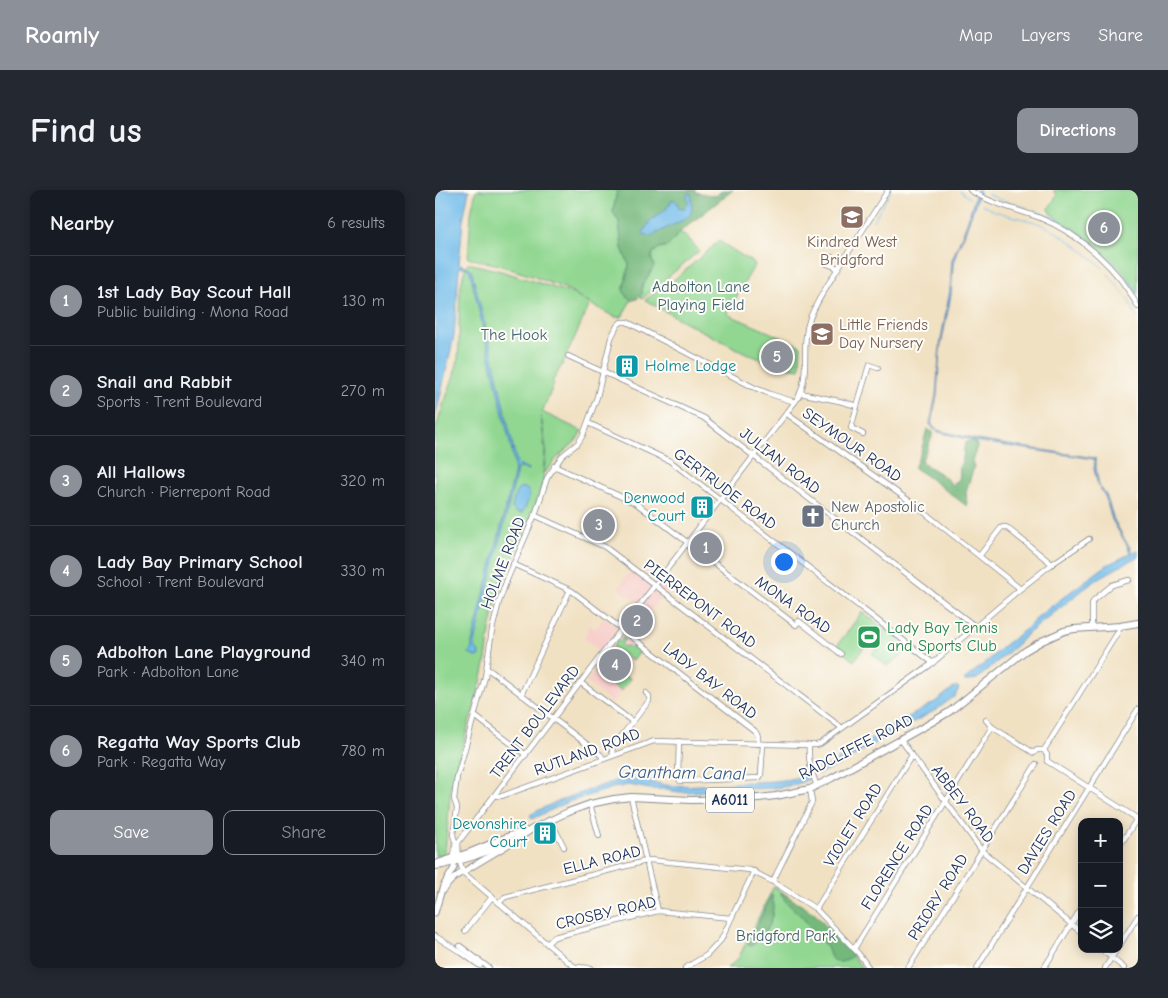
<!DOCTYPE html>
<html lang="en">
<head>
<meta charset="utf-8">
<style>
	body { margin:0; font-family:"Comic Neue",sans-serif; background:#242831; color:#f1f3f6 }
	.controls { position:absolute; right:15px; bottom:15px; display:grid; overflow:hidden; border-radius:10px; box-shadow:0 2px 12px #0003 }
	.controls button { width:45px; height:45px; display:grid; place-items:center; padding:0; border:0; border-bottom:1px solid #363941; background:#171b24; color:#f1f3f6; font:25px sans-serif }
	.you { position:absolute; left:348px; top:371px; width:18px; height:18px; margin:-12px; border:4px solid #fff; border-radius:50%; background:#1a73e8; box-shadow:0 0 0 8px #1a73e833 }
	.badge { display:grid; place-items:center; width:32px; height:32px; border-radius:50%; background:#8c9099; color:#fff; font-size:16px; font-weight:700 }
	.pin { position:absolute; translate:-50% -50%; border:2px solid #fff; box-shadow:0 1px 5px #0006 }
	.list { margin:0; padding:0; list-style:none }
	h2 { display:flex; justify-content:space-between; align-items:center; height:65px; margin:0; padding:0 20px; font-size:21px }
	h2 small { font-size:16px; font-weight:400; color:#9ea1a6 }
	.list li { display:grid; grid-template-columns:32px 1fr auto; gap:15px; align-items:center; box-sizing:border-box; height:90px; padding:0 20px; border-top:1px solid #363941 }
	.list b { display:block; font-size:19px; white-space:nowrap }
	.list p { margin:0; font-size:16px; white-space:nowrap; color:#9ea1a6 }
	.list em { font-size:16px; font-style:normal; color:#9ea1a6 }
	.actions { display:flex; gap:10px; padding:15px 20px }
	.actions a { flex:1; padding:11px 0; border:1px solid #8c9099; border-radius:10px; text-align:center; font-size:18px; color:#8c9099 }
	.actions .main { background:#8c9099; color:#fff }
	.icon { flex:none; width:28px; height:28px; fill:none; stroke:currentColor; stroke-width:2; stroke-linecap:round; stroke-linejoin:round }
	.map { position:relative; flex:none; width:703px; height:778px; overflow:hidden; border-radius:10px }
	header { display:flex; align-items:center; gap:30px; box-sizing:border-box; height:70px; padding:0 25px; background:#8c9099; color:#fff }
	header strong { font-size:24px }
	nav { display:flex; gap:28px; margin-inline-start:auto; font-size:18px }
	.intro { display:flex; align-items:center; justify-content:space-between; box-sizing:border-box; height:120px; padding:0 30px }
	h1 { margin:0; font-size:35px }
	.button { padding:12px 22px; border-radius:10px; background:#8c9099; color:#fff; font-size:18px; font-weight:700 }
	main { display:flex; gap:30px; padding:0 30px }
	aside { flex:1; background:#171b24; border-radius:10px; box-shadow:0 2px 12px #0003 }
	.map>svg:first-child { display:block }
</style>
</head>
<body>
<header>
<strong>Roamly</strong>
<nav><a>Map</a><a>Layers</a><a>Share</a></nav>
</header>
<div class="intro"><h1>Find us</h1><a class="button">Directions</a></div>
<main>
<aside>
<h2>Nearby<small>6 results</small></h2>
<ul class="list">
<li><span class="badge">1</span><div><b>1st Lady Bay Scout Hall</b><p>Public building · Mona Road</p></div><em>130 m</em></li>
<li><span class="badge">2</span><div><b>Snail and Rabbit</b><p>Sports · Trent Boulevard</p></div><em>270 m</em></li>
<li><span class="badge">3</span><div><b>All Hallows</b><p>Church · Pierrepont Road</p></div><em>320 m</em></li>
<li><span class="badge">4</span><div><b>Lady Bay Primary School</b><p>School · Trent Boulevard</p></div><em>330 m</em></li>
<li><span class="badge">5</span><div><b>Adbolton Lane Playground</b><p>Park · Adbolton Lane</p></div><em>340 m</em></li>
<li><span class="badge">6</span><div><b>Regatta Way Sports Club</b><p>Park · Regatta Way</p></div><em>780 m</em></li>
</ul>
<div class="actions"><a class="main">Save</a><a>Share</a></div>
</aside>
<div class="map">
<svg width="703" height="778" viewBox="0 0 703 778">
	<rect width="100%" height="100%" fill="#fdfcf7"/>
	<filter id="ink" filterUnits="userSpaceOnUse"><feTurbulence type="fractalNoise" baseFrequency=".02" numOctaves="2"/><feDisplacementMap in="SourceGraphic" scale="10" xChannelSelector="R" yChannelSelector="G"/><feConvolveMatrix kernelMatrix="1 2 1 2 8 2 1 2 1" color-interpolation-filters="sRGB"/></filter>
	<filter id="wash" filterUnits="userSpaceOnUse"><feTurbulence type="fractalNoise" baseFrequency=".0096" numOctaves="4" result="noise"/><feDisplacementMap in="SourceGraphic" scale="20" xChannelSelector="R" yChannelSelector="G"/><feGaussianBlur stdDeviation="1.12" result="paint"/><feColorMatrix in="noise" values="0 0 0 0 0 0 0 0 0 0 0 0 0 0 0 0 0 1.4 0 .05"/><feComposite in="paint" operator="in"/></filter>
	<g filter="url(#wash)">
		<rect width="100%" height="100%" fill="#f1e1c3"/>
		<g fill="#f7d0cc">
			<path d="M197,379L218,395L227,384L239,394L228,406L225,404L223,406L226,408L216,421L208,417L200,428L207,433L205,436L195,429L199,424L196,422L203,412L183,398Z"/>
			<path d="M169,427L182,437V439L165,461L149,449L154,435L160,439Z"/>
			<path d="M188,444L207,459L188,484L196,488L177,513L151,492L182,451L184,452L187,447V446Z"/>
		</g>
		<g fill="#91d791" stroke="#568378">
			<path d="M41,0H182L178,22L184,32L187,58L194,75L191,88L192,106L196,110L187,127H180L155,114L127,175L117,192L119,194L107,222L147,241L141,251L121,269L110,283L109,282L111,258L106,226L110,261L108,284L109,288L98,324L67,394L61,413L55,441L51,470L46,492L16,596L10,664L0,666V241L9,212L10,211C14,198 21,182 23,169C26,143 20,95 33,73L66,81L136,103L154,113L134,100L97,86L60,74L33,68L36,23Z"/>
			<path d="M618,0H703V104L686,80L657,52L615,23L614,18L622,5Z"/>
			<path d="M245,42L254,49L264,61L207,109L204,106L207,104V95L216,82L218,63L224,58L233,56Z"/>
			<path d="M284,51L320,74L292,124L366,156L365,179C337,177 310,163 285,150C260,138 235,124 210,110L245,85Z"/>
			<path d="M427,422L476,459L452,476L437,464L444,456L435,449L419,471L401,457Z"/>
			<path d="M188,447L190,449L186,454L190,457L192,455L196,459L200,453L207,459L198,471L178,457L182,451L184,452Z"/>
			<path d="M169,469L187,484L186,486L188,487L189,485L196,489L186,501L160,481Z"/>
			<path d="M339,696L381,727L409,754L427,778H292L303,769Z"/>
		</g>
		<g fill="#74b87b" stroke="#48746c" fill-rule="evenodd">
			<path d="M182,0H260V2L281,6L288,0H298L245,42L233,56L224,58L219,62L217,64V70L219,76L207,96V104L202,109L196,110L192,106L188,101L194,75L187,58L184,32L178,22ZM238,9L243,18H249L253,14L248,30L218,45L215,31L231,19Z"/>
			<path d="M492,239L497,242V247L486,272L507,285L518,295L520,292L523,291C526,286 524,281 525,276C527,268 527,275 528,268C529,262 528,258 531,252L535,251L541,252L542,256L537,272L539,277L531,301L532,316L490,285L479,278L486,262Z"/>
			<path d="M345,702L379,723L418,765C414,768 407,774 401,772C394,770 395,761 391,756C388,751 383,749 380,745C375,739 371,731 366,726C358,718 349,712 345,702Z"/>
			<path d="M337,704C341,727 334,741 316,756L313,754Z"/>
		</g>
		<g fill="#70bbea" stroke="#4675a4">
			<path d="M0,0H34L28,30L24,74L35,78L37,82L58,168L82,274L94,279V280L85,278L81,280V285L40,453V458L44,462L45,466L41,467L36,465L34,463L37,458V453L80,281L76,258L35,82C34,78 30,77 25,77L24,79L19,146L0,229Z"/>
			<path d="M542,0H545L529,45L522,60L518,74L516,105L505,160L502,205L496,233L499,238L505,241L547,251L660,268L661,271V279L664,296L671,305L679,330L691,352L695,357L697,362L694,357V361L697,363L703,360V366L666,387L649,399L590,446L584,453L542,489L534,491H530V489L555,469L567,457L591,439L605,425L642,397L672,375L695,364L692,355L677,330L670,306L663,295L659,279L660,271L659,269L545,252L504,242L499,239L495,234L501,206L505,155L515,100L517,70L532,33Z"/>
			<path d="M256,3L257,16L256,24L248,30L218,45L210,46L208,43L215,31L231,19L238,9L242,12L244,18H249L253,14L252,4Z"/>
			<path d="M87,297L93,300C96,307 91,317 87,323C82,323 80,322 77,318C79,311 79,301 87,297Z"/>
			<path d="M521,496L524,498L520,506L501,520L456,544L404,575L383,584L381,580L396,575L405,568L410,566L432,553L442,545L500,512Z"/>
			<path d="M370,585H372L374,589C350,601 322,598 296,599C279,600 262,602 245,602L237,601L234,599H215L194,595L177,598L133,612L97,629L95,625C115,613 138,606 160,598C169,595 177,591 187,590C200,588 213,592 226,594L228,595C252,597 277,594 302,593C325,591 348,593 370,585Z"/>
		</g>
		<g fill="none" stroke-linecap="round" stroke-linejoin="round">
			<g stroke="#70bbea" stroke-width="1">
				<path d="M524,0L535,9"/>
				<path d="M553,4L564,9L592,18"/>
				<path d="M547,15C565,25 584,27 603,33C611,36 618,40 624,44C640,54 654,65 668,78"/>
				<path d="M598,20L623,29L646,45"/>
				<path d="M438,31L457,0"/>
				<path d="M650,48C670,64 689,80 703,102"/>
				<path d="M673,84L693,109L703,129"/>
			</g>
		</g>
	</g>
	<g filter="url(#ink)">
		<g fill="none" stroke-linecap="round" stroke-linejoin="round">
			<g stroke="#868890" stroke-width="6">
				<g id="minor">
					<path d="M535,0C556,14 581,19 605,28C644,43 685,80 703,117"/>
					<path d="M390,73L403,78"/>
					<path d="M393,74L397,67"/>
					<path d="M133,166L269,228L541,437"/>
					<path d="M365,203L404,211L422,216L434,175L443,178"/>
					<path d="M422,216L416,238L428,244"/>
					<path d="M352,224L480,315L583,397L584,400"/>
					<path d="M153,233L235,271L498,473"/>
					<path d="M119,276L202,314L361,435L364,431L406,464"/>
					<path d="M99,325L170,357L407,538"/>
					<path d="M545,365L566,338L568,337H571L617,374"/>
					<path d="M78,374L137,401L320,541L323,546V554"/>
					<path d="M657,437V414L659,410L677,395L694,390"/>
					<path d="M52,479L57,482L166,565L168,569"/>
					<path d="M146,493L198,532"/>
					<path d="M86,505L135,400"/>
					<path d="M40,526L91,565"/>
					<path d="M551,530L557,537L599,563"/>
					<path d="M466,550L547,661L647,743"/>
					<path d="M244,551L243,587L245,591H248L324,588L326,585L328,554"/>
					<path d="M374,555C373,572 376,581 382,596"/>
					<path d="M609,560L683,442L685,436"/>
					<path d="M599,563L602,560H609L612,565V571"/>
					<path d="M179,565L177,561L178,557L214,511V506L211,503"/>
					<path d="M612,571L703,629"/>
					<path d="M60,605L62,606H67L219,551L374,555H381L385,554L495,475L584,400L617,374L654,349"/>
					<path d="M196,607L223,721"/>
					<path d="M155,614L164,646"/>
					<path d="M115,629L129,657"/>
					<path d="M23,653L20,651L18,645L22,618L19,609L22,587L50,487L57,440L64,412L71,392L101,322L112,288L127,266L143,253L148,245L162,207L176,148L182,136L186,132H192L318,197L335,204L360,212"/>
					<path d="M23,653C23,664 24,676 30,684L137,775L141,777L156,778"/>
					<path d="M684,657L703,627"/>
					<path d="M19,667L20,656L25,650L363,208C376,183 365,154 375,128C383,108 396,90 407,72C423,48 438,24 453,0"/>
					<path d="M338,691L377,612L375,599"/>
					<path d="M64,713L70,707L215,670L315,680L340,693L381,719L423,763L434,778"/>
					<path d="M381,719L477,565"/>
					<path d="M30,741L57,707"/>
					<path d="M0,746L27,763L45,776"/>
					<path d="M112,754L119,747L223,721L296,728"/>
					<path d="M25,756L54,778"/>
					<path d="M684,756L703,726"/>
					<path d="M419,759L557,537"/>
					<path d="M666,759L689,778"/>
					<path d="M250,778L272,765L286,750L319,681"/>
					<path d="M473,778L601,574"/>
					<path d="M542,778L703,519"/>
					<path d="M609,778L647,717"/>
					<path d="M670,778L682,759"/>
				</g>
			</g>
			<g stroke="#868890" stroke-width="7">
				<g id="major">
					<path d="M6,702L18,689L23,685L73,655"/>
					<path d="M0,723L8,696L19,678V670"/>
				</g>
			</g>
			<g stroke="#868890" stroke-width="8">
				<g id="highway">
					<path d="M0,674L36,662L77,645L90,641"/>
					<path d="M0,676L8,675L40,666L79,651L97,639L133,622L155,614L179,609L196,607L256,610L314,609L341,606L375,599L397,588L492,535L514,522L590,461L607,451L629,441L639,439L685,436L703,433"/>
				</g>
			</g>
			<use href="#minor" stroke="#fff" stroke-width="4.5"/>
			<use href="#major" stroke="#fff" stroke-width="5"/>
			<use href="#highway" stroke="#fff" stroke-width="6"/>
		</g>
	</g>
	<defs>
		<g id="school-square" transform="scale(1.25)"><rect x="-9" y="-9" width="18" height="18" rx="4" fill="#8d6e63" stroke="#fdfcf7"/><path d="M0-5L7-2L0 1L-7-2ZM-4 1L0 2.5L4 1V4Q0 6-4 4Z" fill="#fff"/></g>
		<g id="building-square" transform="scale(1.25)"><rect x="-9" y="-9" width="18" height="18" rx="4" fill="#0f9aa8" stroke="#fdfcf7"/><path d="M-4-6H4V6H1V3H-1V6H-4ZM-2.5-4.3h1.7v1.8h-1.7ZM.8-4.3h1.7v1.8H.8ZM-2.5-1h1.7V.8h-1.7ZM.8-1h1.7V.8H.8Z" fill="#fff"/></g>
		<g id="church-square" transform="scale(1.25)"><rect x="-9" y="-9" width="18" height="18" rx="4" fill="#6b7280" stroke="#fdfcf7"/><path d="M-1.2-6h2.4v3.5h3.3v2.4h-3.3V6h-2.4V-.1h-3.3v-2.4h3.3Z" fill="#fff"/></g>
		<g id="stadium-square" transform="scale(1.25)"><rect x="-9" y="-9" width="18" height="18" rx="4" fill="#2e9e5b" stroke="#fdfcf7"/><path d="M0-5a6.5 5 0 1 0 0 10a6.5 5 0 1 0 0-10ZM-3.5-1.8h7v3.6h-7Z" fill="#fff"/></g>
	</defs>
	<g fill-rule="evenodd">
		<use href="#school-square" x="417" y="27"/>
		<use href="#school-square" x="387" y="144"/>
		<use href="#building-square" x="192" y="176"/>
		<use href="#building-square" x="267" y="317"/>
		<use href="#church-square" x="378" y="326"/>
		<use href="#stadium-square" x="434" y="447"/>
		<use href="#building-square" x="110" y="643"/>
	</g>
	<g text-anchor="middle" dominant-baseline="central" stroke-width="4" stroke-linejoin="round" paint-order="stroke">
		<rect fill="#fdfcf7" stroke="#5f6c8c" stroke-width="1" x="271" y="597.5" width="48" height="25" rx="4"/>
		<g font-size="15" font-weight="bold" fill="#1b2f5e">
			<text x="295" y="610">A6011</text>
		</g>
		<g font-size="16" fill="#785e54" stroke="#fdfcf7">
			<text x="417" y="52">Kindred West<tspan x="417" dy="18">Bridgford</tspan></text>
			<text x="404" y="135" text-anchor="start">Little Friends<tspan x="404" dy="18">Day Nursery</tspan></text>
		</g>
		<g font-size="16" fill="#3e616d" stroke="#fdfcf7">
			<text x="266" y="97">Adbolton Lane<tspan x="266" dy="18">Playing Field</tspan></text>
			<text x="79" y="145">The Hook</text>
			<text x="351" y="746">Bridgford Park</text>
		</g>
		<g font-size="16" fill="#0d838f" stroke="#fdfcf7" text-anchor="end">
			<text x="210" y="176" text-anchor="start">Holme Lodge</text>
			<text x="250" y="308">Denwood<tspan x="250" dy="18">Court</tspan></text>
			<text x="92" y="634">Devonshire<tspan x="92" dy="18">Court</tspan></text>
		</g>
		<g font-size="16" fill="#1b2f5e" stroke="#fdfcf7">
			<text transform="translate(417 255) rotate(35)">SEYMOUR ROAD</text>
			<text transform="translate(345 271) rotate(38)">JULIAN ROAD</text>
			<text transform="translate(290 299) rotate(37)">GERTRUDE ROAD</text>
			<text transform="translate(68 373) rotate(-69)">HOLME ROAD</text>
			<text transform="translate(265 414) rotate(37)">PIERREPONT ROAD</text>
			<text transform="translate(358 415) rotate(35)">MONA ROAD</text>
			<text transform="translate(275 491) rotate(38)">LADY BAY ROAD</text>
			<text transform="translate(100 532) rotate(-53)">TRENT BOULEVARD</text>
			<text transform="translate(421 557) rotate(-27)">RADCLIFFE ROAD</text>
			<text transform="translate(152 562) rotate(-20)">RUTLAND ROAD</text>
			<text transform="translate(528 614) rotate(53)">ABBEY ROAD</text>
			<text transform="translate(418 635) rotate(-58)">VIOLET ROAD</text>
			<text transform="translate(612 642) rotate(-58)">DAVIES ROAD</text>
			<text transform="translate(462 667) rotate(-58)">FLORENCE ROAD</text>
			<text transform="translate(167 670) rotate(-14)">ELLA ROAD</text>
			<text transform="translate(503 707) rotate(-58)">PRIORY ROAD</text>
			<text transform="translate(171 723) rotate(-13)">CROSBY ROAD</text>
		</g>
		<g font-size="16" fill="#5b616d" stroke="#fdfcf7" text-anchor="start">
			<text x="396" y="317">New Apostolic<tspan x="396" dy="18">Church</tspan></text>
		</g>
		<g font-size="16" fill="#27864d" stroke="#fdfcf7" text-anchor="start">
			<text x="452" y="438">Lady Bay Tennis<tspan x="452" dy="18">and Sports Club</tspan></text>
		</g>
		<g font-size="18" font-style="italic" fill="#355988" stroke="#fdfcf7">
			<text transform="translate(247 583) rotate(1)">Grantham Canal</text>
		</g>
	</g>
</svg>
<div class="controls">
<button>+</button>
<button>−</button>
<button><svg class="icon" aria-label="layers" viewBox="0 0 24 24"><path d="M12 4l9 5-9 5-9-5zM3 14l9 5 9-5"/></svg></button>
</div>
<div class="you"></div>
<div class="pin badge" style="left:271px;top:358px">1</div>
<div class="pin badge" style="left:202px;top:431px">2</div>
<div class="pin badge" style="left:164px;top:335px">3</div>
<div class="pin badge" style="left:180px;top:475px">4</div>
<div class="pin badge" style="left:342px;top:167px">5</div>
<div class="pin badge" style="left:669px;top:38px">6</div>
</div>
</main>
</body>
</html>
